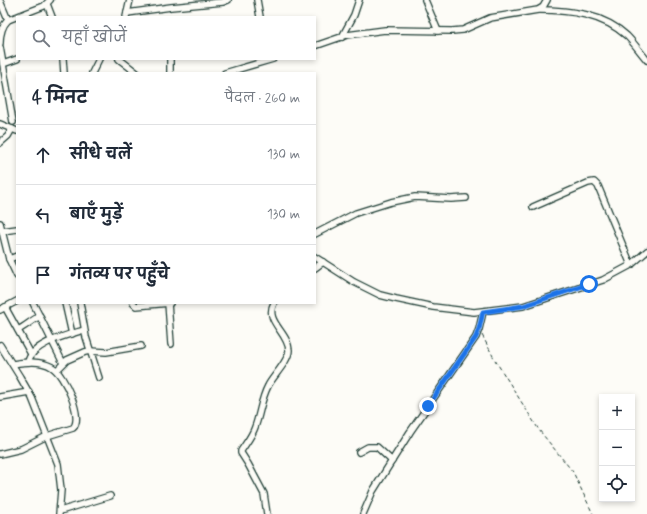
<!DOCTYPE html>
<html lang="hi">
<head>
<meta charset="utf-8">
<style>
	body { margin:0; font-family:Mynerve,"Playpen Sans Deva",sans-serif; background:#f6f6f7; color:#1f2937 }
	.controls { position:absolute; right:12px; bottom:12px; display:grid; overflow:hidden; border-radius:0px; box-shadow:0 2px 6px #0003 }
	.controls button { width:36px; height:36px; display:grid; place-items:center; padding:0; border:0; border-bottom:1px solid #e0e1e3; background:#fff; color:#1f2937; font:20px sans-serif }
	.stop { position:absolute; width:12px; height:12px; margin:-9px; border:3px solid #1a73e8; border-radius:50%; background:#fff }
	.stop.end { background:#1a73e8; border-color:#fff; box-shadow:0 1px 4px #0008 }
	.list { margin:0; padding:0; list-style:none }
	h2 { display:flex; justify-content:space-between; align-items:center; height:52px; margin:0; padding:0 16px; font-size:17px }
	h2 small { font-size:13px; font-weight:400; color:#747a83 }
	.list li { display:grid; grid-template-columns:26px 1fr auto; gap:12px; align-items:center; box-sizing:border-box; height:60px; padding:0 16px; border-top:1px solid #e0e1e3 }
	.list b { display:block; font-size:15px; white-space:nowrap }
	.list em { font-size:13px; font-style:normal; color:#747a83 }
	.icon { flex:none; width:22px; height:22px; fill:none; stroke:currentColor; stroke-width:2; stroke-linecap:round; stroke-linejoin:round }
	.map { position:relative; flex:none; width:647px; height:514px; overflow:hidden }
	.search { position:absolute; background:#fff; box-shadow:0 2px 6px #0003; left:16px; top:16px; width:300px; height:44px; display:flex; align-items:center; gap:10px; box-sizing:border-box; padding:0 14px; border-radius:0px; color:#747a83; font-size:15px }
	.panel { position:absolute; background:#fff; box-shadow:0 2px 6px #0003; left:16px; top:72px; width:300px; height:232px; border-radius:0px }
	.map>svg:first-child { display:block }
</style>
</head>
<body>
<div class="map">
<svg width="647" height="514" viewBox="0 0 647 514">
	<rect width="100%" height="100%" fill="#fdfcf7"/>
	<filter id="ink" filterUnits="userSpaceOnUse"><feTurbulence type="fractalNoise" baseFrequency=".025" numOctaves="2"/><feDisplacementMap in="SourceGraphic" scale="8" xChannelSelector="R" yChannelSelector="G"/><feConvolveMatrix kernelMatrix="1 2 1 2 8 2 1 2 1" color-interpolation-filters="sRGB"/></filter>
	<g filter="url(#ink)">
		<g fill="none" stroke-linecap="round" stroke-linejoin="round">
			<g stroke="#1f3d34" stroke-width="8">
				<g id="minor">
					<path d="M257,0L260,17"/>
					<path d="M425,0L438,31"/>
					<path d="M0,1L8,20"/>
					<path d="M47,4L52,17"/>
					<path d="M539,10C570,10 603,14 627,36C634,43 640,52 647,60"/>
					<path d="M127,13L171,7L223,2L228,0"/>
					<path d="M126,17L130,0"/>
					<path d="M342,37L354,15L359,0"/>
					<path d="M0,43C0,35 1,27 8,20L44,6L50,0"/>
					<path d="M315,46L347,35L385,30L452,31L463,30L490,18L538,10L543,7L547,0"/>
					<path d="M0,47L13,122"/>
					<path d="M63,59L64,73"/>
					<path d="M119,59L137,73"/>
					<path d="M3,64L17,59"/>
					<path d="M92,73L99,59"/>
					<path d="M170,73V59"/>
					<path d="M225,73L273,59"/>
					<path d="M0,124L17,131"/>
					<path d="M0,143L8,136L12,129"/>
					<path d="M533,207L588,183L594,182L598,186L631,265"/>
					<path d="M0,223L9,259L17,276"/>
					<path d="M2,231L17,229"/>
					<path d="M315,234L356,213L391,202L415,197L451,199L466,198"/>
					<path d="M315,257L354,282L380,295L396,299L433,307L474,312L523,306L603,280L631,265L647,251"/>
					<path d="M9,259L17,256"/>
					<path d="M315,268L323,262"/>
					<path d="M33,303L63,363"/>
					<path d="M65,303L72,334"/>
					<path d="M80,303L86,337L99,378"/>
					<path d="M133,303L136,306L170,303"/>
					<path d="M168,303L171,344"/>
					<path d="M5,307L31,354"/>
					<path d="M0,310L17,301"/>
					<path d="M18,330C26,326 32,320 40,316"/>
					<path d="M0,345L20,377L32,398L58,464L61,490L59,514"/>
					<path d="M28,362C32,343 68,335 84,330"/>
					<path d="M57,370L67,360L85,352L90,351L106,352L141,346"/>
					<path d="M0,397L29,392"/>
					<path d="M359,452L368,447H377L392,461"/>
					<path d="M0,454L21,449L47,436L73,428C84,418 64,374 52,367C40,360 26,362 13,364"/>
					<path d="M60,511L110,496"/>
					<path d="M267,514L264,494L248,464L241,453V451C246,443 252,436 255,427C260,414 261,399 268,386C273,376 289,361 289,350C288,332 264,321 274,303"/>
					<path d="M363,514L373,491L410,432L476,337L479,329L483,312"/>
				</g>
			</g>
			<path stroke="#1f3d34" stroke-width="1" stroke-dasharray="4 3" stroke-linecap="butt" d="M482,335L495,360L539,430L565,462L573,472L593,514"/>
			<use href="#minor" stroke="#fdfcf7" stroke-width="5.5"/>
		</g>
	</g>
	<g fill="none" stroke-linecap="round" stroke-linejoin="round" filter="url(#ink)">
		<path stroke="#1a73e8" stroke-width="5" d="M428,406L476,337L479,329L483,312L523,306L589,284"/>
	</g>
</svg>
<div class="controls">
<button>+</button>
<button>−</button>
<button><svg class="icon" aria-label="locate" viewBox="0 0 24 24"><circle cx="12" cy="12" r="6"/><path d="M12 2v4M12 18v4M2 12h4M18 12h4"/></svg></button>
</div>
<div class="stop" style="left:589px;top:284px"></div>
<div class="stop end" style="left:428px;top:406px"></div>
<div class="search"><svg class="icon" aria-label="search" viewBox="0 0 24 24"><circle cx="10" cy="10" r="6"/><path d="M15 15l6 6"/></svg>यहाँ खोजें</div>
<section class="panel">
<h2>4 मिनट<small>पैदल · 260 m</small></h2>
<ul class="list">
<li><svg class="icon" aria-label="ahead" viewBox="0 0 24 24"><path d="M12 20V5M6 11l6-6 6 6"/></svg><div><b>सीधे चलें</b></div><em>130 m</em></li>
<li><svg class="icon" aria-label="left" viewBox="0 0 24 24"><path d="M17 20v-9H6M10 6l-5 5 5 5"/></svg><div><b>बाएँ मुड़ें</b></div><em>130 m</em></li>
<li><svg class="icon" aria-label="arrive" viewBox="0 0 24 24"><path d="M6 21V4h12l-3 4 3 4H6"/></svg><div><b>गंतव्य पर पहुँचे</b></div></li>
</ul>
</section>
</div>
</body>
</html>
